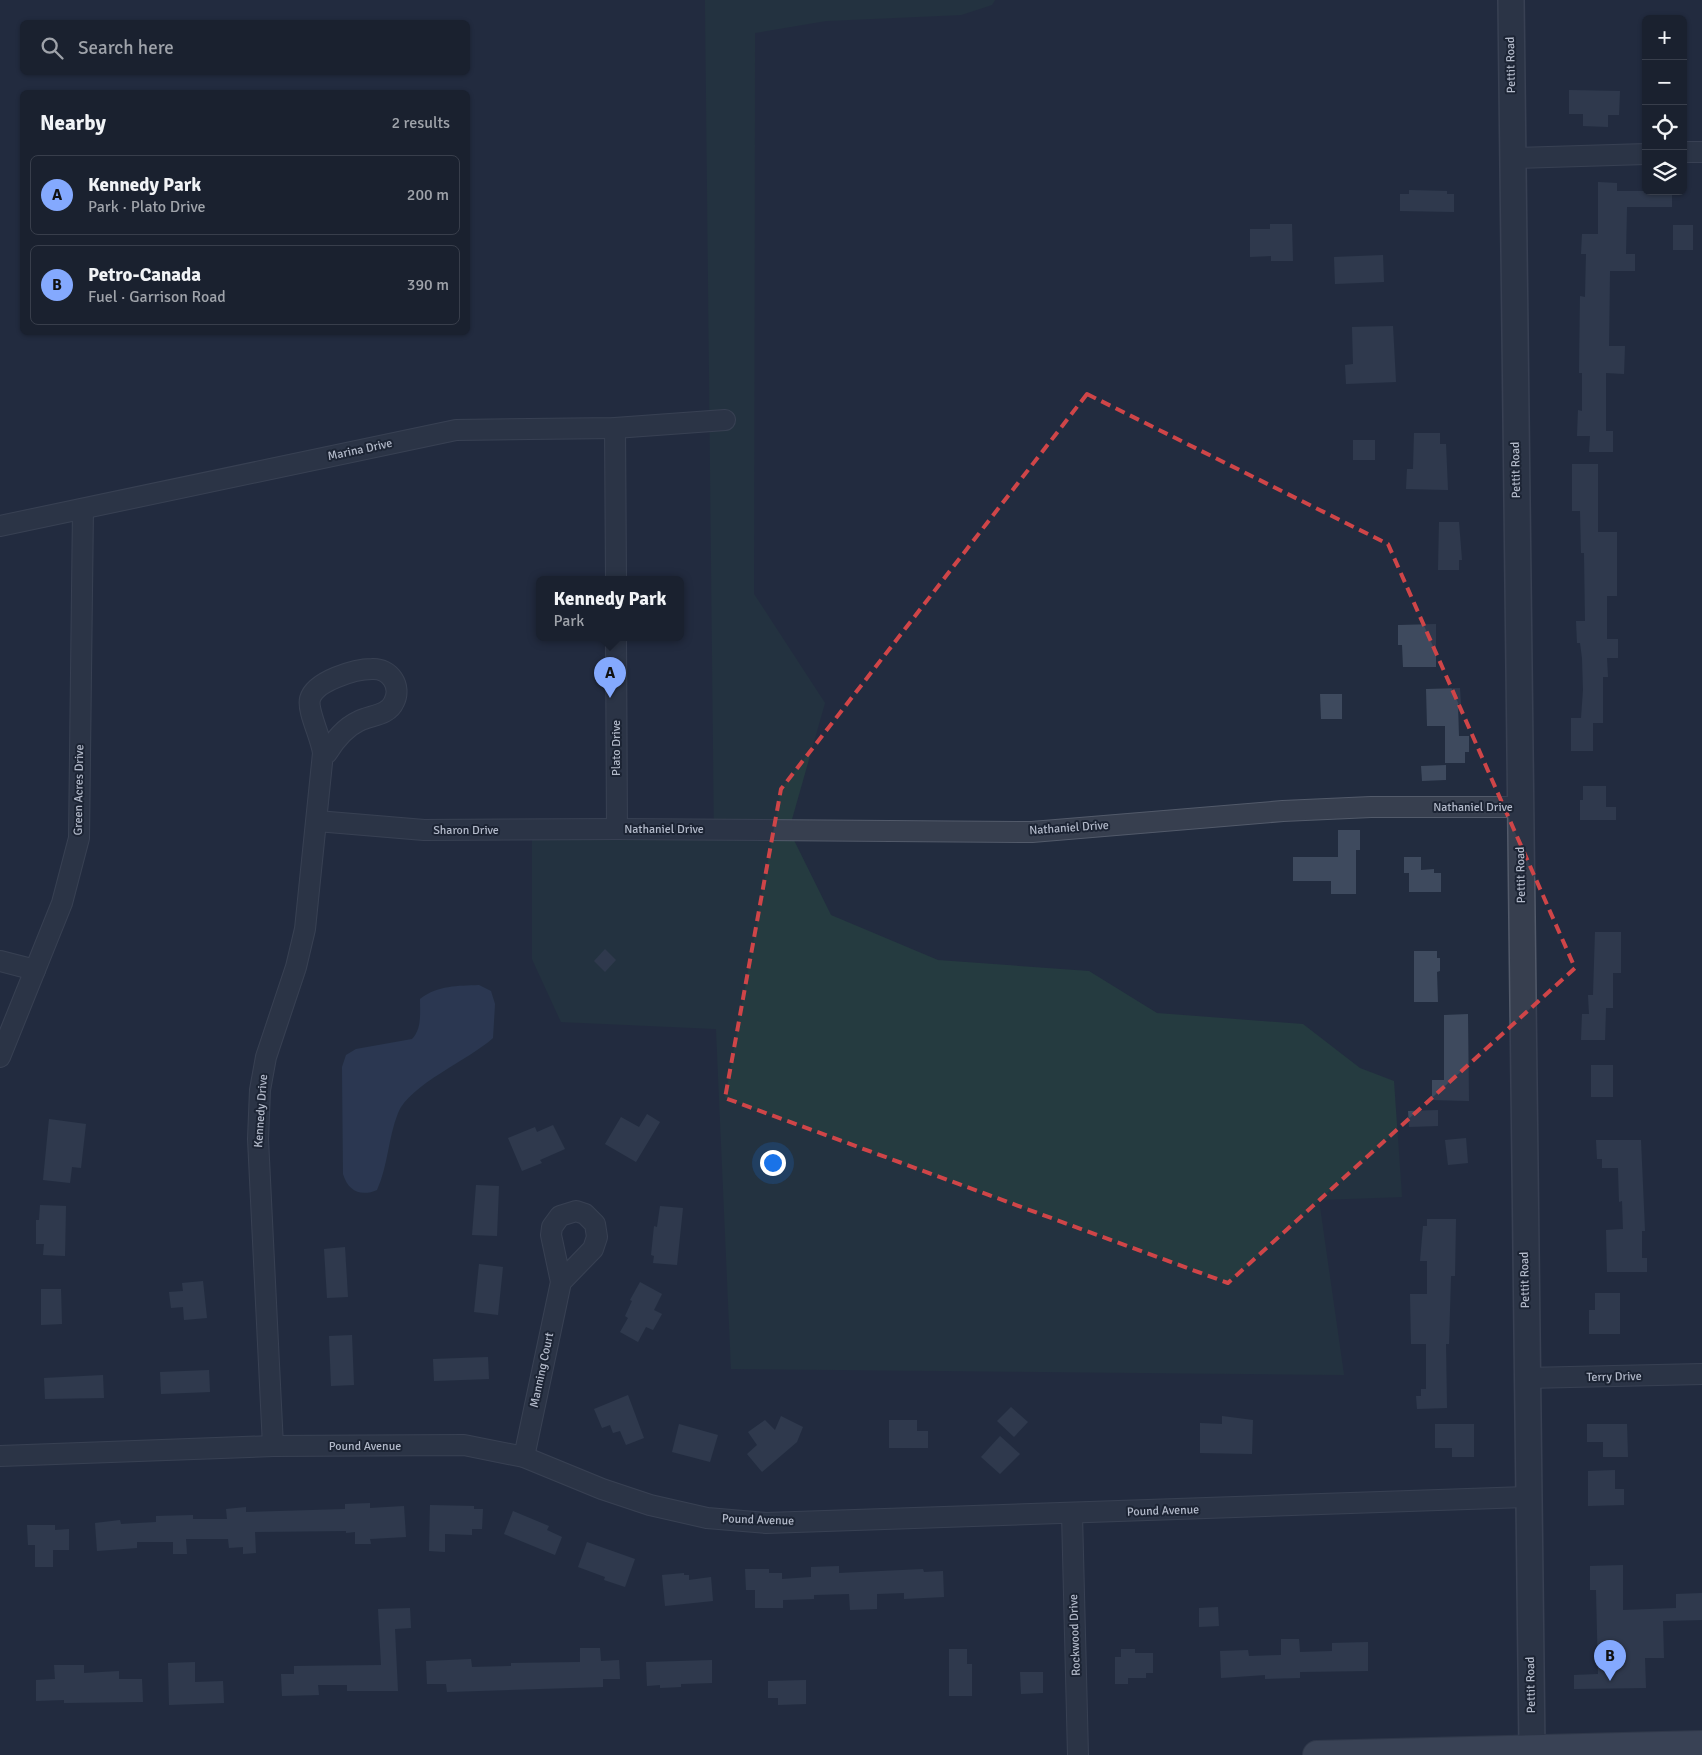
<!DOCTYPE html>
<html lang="en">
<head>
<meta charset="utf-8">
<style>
	body { margin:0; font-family:Signika,sans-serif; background:#272e3b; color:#f1f3f6 }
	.controls { position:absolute; right:15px; top:15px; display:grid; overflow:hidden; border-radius:8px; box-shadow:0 1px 4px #0004 }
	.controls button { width:45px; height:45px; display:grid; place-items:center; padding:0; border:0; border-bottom:1px solid #383e4b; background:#1a212f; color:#f1f3f6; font:25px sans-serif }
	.you { position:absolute; left:772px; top:1162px; width:18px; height:18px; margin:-12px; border:4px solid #fff; border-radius:50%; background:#1a73e8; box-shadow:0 0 0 8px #1a73e833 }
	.badge { display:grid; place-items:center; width:32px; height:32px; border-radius:50%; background:#84a9fe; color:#111; font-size:16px; font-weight:700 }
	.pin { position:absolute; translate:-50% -41px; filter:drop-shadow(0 1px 2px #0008) }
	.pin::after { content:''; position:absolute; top:26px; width:18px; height:15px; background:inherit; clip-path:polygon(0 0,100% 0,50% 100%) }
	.popup { position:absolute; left:536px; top:576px; width:148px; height:65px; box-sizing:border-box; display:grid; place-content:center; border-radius:8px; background:#1a212f; filter:drop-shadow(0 1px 4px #0005); font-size:16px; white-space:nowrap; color:#9fa3aa }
	.popup b { font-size:19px; color:#f1f3f6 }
	.popup::after { content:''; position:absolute; left:50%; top:100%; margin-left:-10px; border:10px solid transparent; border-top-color:#1a212f }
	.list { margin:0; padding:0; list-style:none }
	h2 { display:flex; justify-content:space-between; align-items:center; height:65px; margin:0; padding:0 20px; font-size:21px }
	h2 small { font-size:16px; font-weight:400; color:#9fa3aa }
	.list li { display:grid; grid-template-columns:32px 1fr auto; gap:15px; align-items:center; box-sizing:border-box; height:80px; margin:0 10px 10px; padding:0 10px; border:1px solid #383e4b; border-radius:8px }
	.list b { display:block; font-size:19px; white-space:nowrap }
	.list p { margin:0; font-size:16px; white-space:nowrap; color:#9fa3aa }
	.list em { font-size:16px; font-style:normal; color:#9fa3aa }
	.icon { flex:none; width:28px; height:28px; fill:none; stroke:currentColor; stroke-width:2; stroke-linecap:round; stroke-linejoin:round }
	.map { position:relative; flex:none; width:1702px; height:1755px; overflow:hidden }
	.search { position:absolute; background:#1a212f; box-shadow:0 1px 4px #0004; left:20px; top:20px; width:450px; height:55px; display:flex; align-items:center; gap:12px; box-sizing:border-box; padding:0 18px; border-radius:8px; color:#9fa3aa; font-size:19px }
	.panel { position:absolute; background:#1a212f; box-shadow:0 1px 4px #0004; left:20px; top:90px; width:450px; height:245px; border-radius:8px }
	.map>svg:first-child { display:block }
</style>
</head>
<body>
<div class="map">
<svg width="1702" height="1755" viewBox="0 0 1702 1755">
	<rect width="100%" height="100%" fill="#222c3f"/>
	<path fill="#253b40" d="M705,0H995L992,5L961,15L826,21L755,33L754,594L825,703L789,830L831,915L938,960L1089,971L1157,1013L1303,1024L1360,1068L1394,1081L1402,1197L1319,1200L1344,1375L731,1369L716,1029L561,1022L532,959V839L714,837Z"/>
	<path fill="#354667" d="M479,985L491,991L495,1004L493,1038C469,1060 410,1084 398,1113C388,1138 388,1166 377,1190C361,1197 348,1191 343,1174L342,1067L346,1055L356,1049L412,1039C422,1029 420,1013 420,999C438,985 458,986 479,985Z"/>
	<g fill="#3e4a5e">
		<path d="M1569,90L1620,91L1619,115H1608V127L1583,126V114H1569Z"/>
		<path d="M1598,182L1617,183V191H1672V207H1627L1626,254H1635V271H1610L1609,346H1625L1624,374L1606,373V431H1613V452H1589L1590,436H1577L1578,410L1582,411V373H1579L1580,296L1585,297L1586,254H1581L1582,234H1598Z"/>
		<path d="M1409,190L1447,191V194H1454V212L1400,211V194H1409Z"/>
		<path d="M1270,224H1292L1293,261H1271V256L1250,257V229H1270Z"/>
		<rect x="1673" y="225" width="20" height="25"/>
		<path d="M1383,255L1384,282L1335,284L1334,257Z"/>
		<path d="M1393,326L1396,382L1346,384L1345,365L1353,364L1352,327Z"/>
		<path d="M1414,433H1440V444H1446L1448,490L1406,489L1407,469H1413Z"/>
		<rect x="1353" y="440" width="22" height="20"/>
		<path d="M1572,464H1598V532H1617V596H1607V639H1618V658H1607L1608,677H1603V723H1593V751H1571V718H1581L1583,690L1582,658L1580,643H1577L1576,621H1585L1584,553H1581L1580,511H1572Z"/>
		<path d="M1439,522H1459L1462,560H1459V570H1438Z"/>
		<path d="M1436,624V667H1403L1402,645H1398V625Z"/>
		<path d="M1460,688L1461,704H1458L1459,736H1469V752H1465V763H1445V726H1427L1426,689Z"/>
		<path d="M1320,694H1342V719H1321Z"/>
		<path d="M1446,765V780L1422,781L1421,766Z"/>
		<path d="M1583,786H1606V807H1616V820H1580V800H1583Z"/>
		<path d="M1338,830H1360V850H1356V894H1331V881H1293V857H1338Z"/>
		<path d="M1404,857H1421V870L1434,869V873H1441V892H1409V873H1404Z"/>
		<path d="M1595,932H1621V973H1613V1008H1606L1605,1040H1581L1582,1014H1589L1588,995H1593Z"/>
		<path d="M605,949L616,960L605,972L594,961Z"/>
		<path d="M1414,951H1437V958H1440V971L1437,972L1438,1002H1414Z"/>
		<path d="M1468,1014L1469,1101L1432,1100V1080H1444V1015Z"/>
		<rect x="1591" y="1065" width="22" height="32"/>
		<path d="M1438,1110V1126L1409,1127L1408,1111Z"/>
		<path d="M647,1114L660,1122L636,1162L605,1144L621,1117L639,1127Z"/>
		<path d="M49,1119L86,1124L81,1168L72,1167L70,1183L43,1180Z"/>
		<path d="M553,1125L565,1149L540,1160L542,1163L522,1171L508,1138L535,1127L537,1132Z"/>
		<path d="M1466,1138L1468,1163L1448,1165L1445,1140Z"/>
		<path d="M1596,1140H1641L1645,1231H1642V1258H1647V1272H1607L1606,1230L1623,1229L1622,1201L1619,1202L1618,1168H1602V1159H1597Z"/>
		<path d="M476,1185L499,1186L497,1236L472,1235Z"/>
		<path d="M40,1205L66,1206L65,1256L43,1255L44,1244H36V1220H39Z"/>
		<path d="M660,1206L683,1208L677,1265L653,1263L654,1256L651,1255L654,1226L657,1227Z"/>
		<path d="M1427,1219H1456L1455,1276H1451L1449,1344H1446L1447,1408L1417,1409L1416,1396H1421V1389H1426V1344H1411L1410,1294H1427V1261H1420L1423,1226H1427Z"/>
		<path d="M345,1247L348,1297L327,1298L324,1249Z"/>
		<path d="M479,1264L503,1267L498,1315L474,1312Z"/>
		<path d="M203,1281L207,1318L184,1320L183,1307L171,1308L169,1292L183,1291L182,1283Z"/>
		<path d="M640,1282L662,1294L654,1310L662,1314L653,1330L646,1327L638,1342L620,1332L628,1318L625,1316L632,1301L630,1300Z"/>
		<path d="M41,1289H61L62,1324L41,1325Z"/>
		<path d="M1595,1293H1620V1334H1589V1310H1595Z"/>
		<path d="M352,1335L354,1385L331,1386L329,1336Z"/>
		<path d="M488,1357L489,1379L434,1381L433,1359Z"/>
		<path d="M209,1370L210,1392L161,1394L160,1372Z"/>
		<path d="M103,1375L104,1398L45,1399L44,1378Z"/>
		<path d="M628,1395L644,1438L626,1445L620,1431L613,1433L610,1425L602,1428L594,1409Z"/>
		<path d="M1011,1407L1028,1422L1014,1437L997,1421Z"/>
		<path d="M781,1416L803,1427L797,1442L762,1472L747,1454L757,1445L748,1432L765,1420L775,1430Z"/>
		<path d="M1222,1416L1253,1420L1252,1454L1200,1453V1423L1222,1424Z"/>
		<path d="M889,1420H917V1431H928V1448H889Z"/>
		<path d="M679,1424L718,1435L710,1462L672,1452Z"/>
		<path d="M1435,1424H1474V1457H1452V1448H1435Z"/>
		<path d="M1587,1424H1627L1628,1457H1603V1442H1587Z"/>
		<path d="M1000,1436L1020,1454L1000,1474L981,1457Z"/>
		<path d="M1615,1470V1489H1624V1505L1588,1506V1471Z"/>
		<path d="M370,1503V1508L404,1506L406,1537L370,1539L371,1544H355V1532L346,1533V1531L255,1532L256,1553L243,1554V1547L229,1548L228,1539H186L187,1554H173V1542H137V1548L97,1551L95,1523L120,1520L121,1524L156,1522V1516L193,1515V1519H227L226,1509L246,1507V1512L345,1509V1504Z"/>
		<path d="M430,1505L474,1506V1509H483L482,1529H472V1535L445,1534V1552L429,1551Z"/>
		<path d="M513,1511L549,1526L547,1530L562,1537L555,1555L504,1534Z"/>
		<path d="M27,1525H55V1530L69,1529V1550H53V1567H35V1545H28Z"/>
		<path d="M587,1542L635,1559L625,1587L604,1580L605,1577L578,1567Z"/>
		<path d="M1623,1565V1610L1676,1608V1594L1702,1593V1620L1663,1621L1664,1658H1645L1646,1688L1574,1689V1675L1598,1674L1596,1590H1590V1566Z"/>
		<path d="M839,1566V1573L923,1569L924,1572L943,1571L944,1597L904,1599V1593L877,1594V1609L850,1610L849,1594L814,1595V1599L783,1600V1608H755V1590H746L745,1569H769V1573H782V1579L811,1577V1567Z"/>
		<path d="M684,1573V1575H689V1580L711,1577L713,1601L665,1606L662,1575Z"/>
		<path d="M1218,1607L1219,1626L1199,1627V1608Z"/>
		<path d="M410,1608L411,1628L395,1629L398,1691H347V1685H318L319,1695L282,1696L281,1674H294V1666L381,1665L378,1609Z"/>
		<path d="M1281,1639H1299L1300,1652L1332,1651V1643L1368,1642V1671L1300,1672V1678L1265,1679V1675L1221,1678L1220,1651L1248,1650L1249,1656L1281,1655Z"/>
		<path d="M580,1648H600L601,1661L619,1660L620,1679H603V1687L447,1692L446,1684H427L426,1661L471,1659L472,1667L511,1666V1663L580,1662Z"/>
		<path d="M949,1649H967V1664H972V1696H949Z"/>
		<path d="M1121,1649H1135V1653H1153V1673H1146V1678H1128V1684H1115V1657H1121Z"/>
		<path d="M712,1660V1683L681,1684V1687L660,1688V1685L647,1686L646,1662Z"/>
		<path d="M195,1662V1682L223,1681L224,1703L169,1705L168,1663Z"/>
		<path d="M54,1665H84V1673L119,1671V1679H142L143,1702L64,1703V1700L36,1701V1680L55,1679Z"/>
		<path d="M1020,1672H1043V1693L1021,1694Z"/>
		<path d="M806,1680V1704L778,1705V1698H768V1681Z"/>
	</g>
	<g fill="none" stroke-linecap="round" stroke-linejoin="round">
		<g stroke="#525a6a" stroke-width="22">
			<g id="minor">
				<path d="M1683,152H1702"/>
				<path d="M1512,158L1646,154"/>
				<path d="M615,428L616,579"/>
				<path d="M0,526L456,430L615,428L725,420"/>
				<path d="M616,637L617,829"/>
				<path d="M317,821L424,830L617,829L1032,832L1283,811L1371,807H1520"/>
				<path d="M0,961L35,970"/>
				<path d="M0,1057L62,903L79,838L83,509"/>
				<path d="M1526,1378L1702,1374"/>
				<path d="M273,1446L258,1139L260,1090L266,1057L296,967L305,929L323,753C321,737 307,711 310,699C315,681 355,669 372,669C390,668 402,686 394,702C388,716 370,715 359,721C344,728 335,740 327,753H323"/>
				<path d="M0,1456L273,1446L464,1445L524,1457L602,1489L650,1505L707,1518L766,1523L1528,1497"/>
				<path d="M524,1457L561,1282L593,1249L597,1237L595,1224L585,1214L576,1211L560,1216L552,1227L551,1235L561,1282"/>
				<path d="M1072,1514L1078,1755"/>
			</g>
		</g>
		<g stroke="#525a6a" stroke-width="28">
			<path id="tertiary" d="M1511,0L1532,1749"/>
		</g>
		<g stroke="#404858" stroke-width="30">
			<path id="primary" d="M1317,1755L1702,1745"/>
		</g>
		<use href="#minor" stroke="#373f4f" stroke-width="20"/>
		<use href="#tertiary" stroke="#373f4f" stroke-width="25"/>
		<use href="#primary" stroke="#555e6f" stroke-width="28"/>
	</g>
	<path d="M0 0H1702V1755H0ZM1087,394L1388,544L1575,968L1228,1283L725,1098L781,789Z" fill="#222c3f" fill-opacity=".55" fill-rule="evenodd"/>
	<path fill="none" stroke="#cf4548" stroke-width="4" stroke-dasharray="10 6" stroke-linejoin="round" d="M1087,394L1388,544L1575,968L1228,1283L725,1098L781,789Z"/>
	<g text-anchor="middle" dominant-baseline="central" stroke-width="4" stroke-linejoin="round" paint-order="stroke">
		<g font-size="12" fill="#b3baca" stroke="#1c2434">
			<text transform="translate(1511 65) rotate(-91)">Pettit Road</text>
			<text transform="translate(360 450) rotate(-12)">Marina Drive</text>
			<text transform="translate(1516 470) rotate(-91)">Pettit Road</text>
			<text transform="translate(616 748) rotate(-90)">Plato Drive</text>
			<text transform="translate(79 790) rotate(-89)">Green Acres Drive</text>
			<text x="1473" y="807">Nathaniel Drive</text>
			<text transform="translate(1069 828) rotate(-4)">Nathaniel Drive</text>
			<text x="664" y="829">Nathaniel Drive</text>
			<text x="466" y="830">Sharon Drive</text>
			<text transform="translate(1521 875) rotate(-91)">Pettit Road</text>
			<text transform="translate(261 1111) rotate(-86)">Kennedy Drive</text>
			<text transform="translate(1525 1280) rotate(-91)">Pettit Road</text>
			<text transform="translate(542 1370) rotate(-78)">Manning Court</text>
			<text transform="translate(1614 1377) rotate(-1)">Terry Drive</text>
			<text x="365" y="1446">Pound Avenue</text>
			<text transform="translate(1163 1511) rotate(-2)">Pound Avenue</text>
			<text transform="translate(758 1520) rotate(2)">Pound Avenue</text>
			<text transform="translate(1075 1635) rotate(-92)">Rockwood Drive</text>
			<text transform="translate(1531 1685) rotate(-91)">Pettit Road</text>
		</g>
	</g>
</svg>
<div class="controls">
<button>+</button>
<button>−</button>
<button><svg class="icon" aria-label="locate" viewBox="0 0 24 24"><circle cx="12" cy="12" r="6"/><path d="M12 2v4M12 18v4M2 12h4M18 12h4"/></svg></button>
<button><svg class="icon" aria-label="layers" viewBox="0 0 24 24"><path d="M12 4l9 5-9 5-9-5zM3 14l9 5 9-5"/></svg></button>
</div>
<div class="you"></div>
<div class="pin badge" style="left:610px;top:698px">A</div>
<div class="popup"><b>Kennedy Park</b>Park</div>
<div class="pin badge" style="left:1610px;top:1681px">B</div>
<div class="search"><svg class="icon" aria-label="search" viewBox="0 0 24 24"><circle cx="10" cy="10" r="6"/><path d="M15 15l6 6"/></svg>Search here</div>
<section class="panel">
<h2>Nearby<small>2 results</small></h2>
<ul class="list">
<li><span class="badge">A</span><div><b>Kennedy Park</b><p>Park · Plato Drive</p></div><em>200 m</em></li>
<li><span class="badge">B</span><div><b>Petro-Canada</b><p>Fuel · Garrison Road</p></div><em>390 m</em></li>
</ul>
</section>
</div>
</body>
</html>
